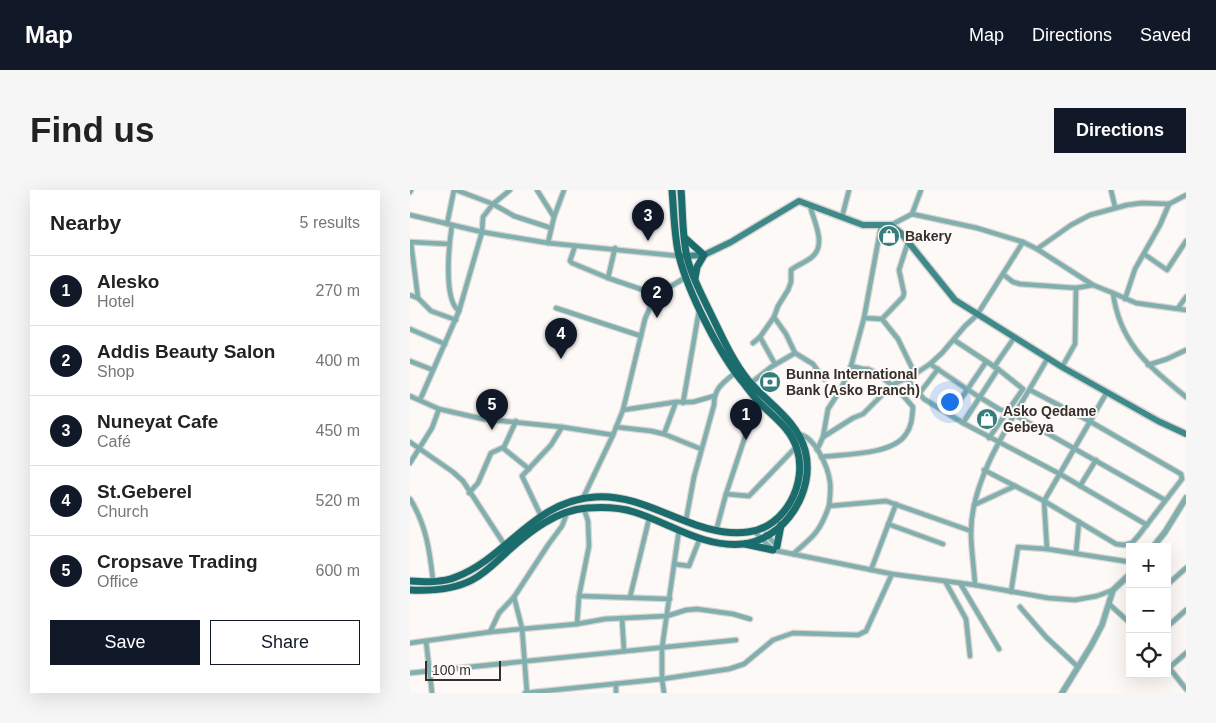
<!DOCTYPE html>
<html lang="en">
<head>
<meta charset="utf-8">
<style>
	body { margin:0; font-family:Helvetica,sans-serif; background:#f6f6f6; color:#222 }
	.controls { position:absolute; right:15px; bottom:15px; display:grid; overflow:hidden; border-radius:0px; box-shadow:0 5px 20px #0002 }
	.controls button { width:45px; height:45px; display:grid; place-items:center; padding:0; border:0; border-bottom:1px solid #e0e0e0; background:#fff; color:#222; font:25px sans-serif }
	.scale { position:absolute; left:15px; bottom:12px; width:76px; box-sizing:border-box; padding-left:5px; border:2px solid #362f2c; border-top:0; font-size:14px; line-height:18px; white-space:nowrap; color:#362f2c; -webkit-text-stroke:4px #fdf9f7; paint-order:stroke }
	.you { position:absolute; left:539px; top:211px; width:18px; height:18px; margin:-12px; border:4px solid #fff; border-radius:50%; background:#1a73e8; box-shadow:0 0 0 8px #1a73e833 }
	.badge { display:grid; place-items:center; width:32px; height:32px; border-radius:50%; background:#111827; color:#fff; font-size:16px; font-weight:700 }
	.pin { position:absolute; translate:-50% -41px; filter:drop-shadow(0 1px 2px #0008) }
	.pin::after { content:''; position:absolute; top:26px; width:18px; height:15px; background:inherit; clip-path:polygon(0 0,100% 0,50% 100%) }
	.list { margin:0; padding:0; list-style:none }
	h2 { display:flex; justify-content:space-between; align-items:center; height:65px; margin:0; padding:0 20px; font-size:21px }
	h2 small { font-size:16px; font-weight:400; color:#767676 }
	.list li { display:grid; grid-template-columns:32px 1fr auto; gap:15px; align-items:center; box-sizing:border-box; height:70px; padding:0 20px; border-top:1px solid #e0e0e0 }
	.list b { display:block; font-size:19px; white-space:nowrap }
	.list p { margin:0; font-size:16px; white-space:nowrap; color:#767676 }
	.list em { font-size:16px; font-style:normal; color:#767676 }
	.actions { display:flex; gap:10px; padding:15px 20px }
	.actions a { flex:1; padding:11px 0; border:1px solid #111827; border-radius:0px; text-align:center; font-size:18px; color:#111827 }
	.actions .main { background:#111827; color:#fff }
	.icon { flex:none; width:28px; height:28px; fill:none; stroke:currentColor; stroke-width:2; stroke-linecap:round; stroke-linejoin:round }
	.map { position:relative; flex:none; width:776px; height:503px; overflow:hidden; border-radius:0px }
	header { display:flex; align-items:center; gap:30px; box-sizing:border-box; height:70px; padding:0 25px; background:#111827; color:#fff }
	header strong { font-size:24px }
	nav { display:flex; gap:28px; margin-inline-start:auto; font-size:18px }
	.intro { display:flex; align-items:center; justify-content:space-between; box-sizing:border-box; height:120px; padding:0 30px }
	h1 { margin:0; font-size:35px }
	.button { padding:12px 22px; border-radius:0px; background:#111827; color:#fff; font-size:18px; font-weight:700 }
	main { display:flex; gap:30px; padding:0 30px }
	aside { flex:1; background:#fff; border-radius:0px; box-shadow:0 5px 20px #0002 }
	.map>svg:first-child { display:block }
</style>
</head>
<body>
<header>
<strong>Map</strong>
<nav><a>Map</a><a>Directions</a><a>Saved</a></nav>
</header>
<div class="intro"><h1>Find us</h1><a class="button">Directions</a></div>
<main>
<aside>
<h2>Nearby<small>5 results</small></h2>
<ul class="list">
<li><span class="badge">1</span><div><b>Alesko</b><p>Hotel</p></div><em>270 m</em></li>
<li><span class="badge">2</span><div><b>Addis Beauty Salon</b><p>Shop</p></div><em>400 m</em></li>
<li><span class="badge">3</span><div><b>Nuneyat Cafe</b><p>Café</p></div><em>450 m</em></li>
<li><span class="badge">4</span><div><b>St.Geberel</b><p>Church</p></div><em>520 m</em></li>
<li><span class="badge">5</span><div><b>Cropsave Trading</b><p>Office</p></div><em>600 m</em></li>
</ul>
<div class="actions"><a class="main">Save</a><a>Share</a></div>
</aside>
<div class="map">
<svg width="776" height="503" viewBox="0 0 776 503">
	<rect width="100%" height="100%" fill="#fdf9f7"/>
	<g fill="none" stroke-linecap="round" stroke-linejoin="round">
		<g stroke="#d9d5d2" stroke-width="7">
			<g id="minor">
				<path d="M46,0L83,14L104,26L141,38"/>
				<path d="M127,0L144,27"/>
				<path d="M701,0L705,17"/>
				<path d="M0,2L1,0"/>
				<path d="M776,5L759,14L732,13L717,15L680,25L661,35L627,59L683,95L703,103C710,154 739,176 776,207"/>
				<path d="M502,24L567,38L613,52"/>
				<path d="M0,25L72,42L138,53L269,66"/>
				<path d="M432,27L439,0"/>
				<path d="M37,34L44,0"/>
				<path d="M42,35C39,54 33,110 49,121"/>
				<path d="M481,35L502,24L511,0"/>
				<path d="M0,52L39,54"/>
				<path d="M1,53L8,108L21,121L46,130"/>
				<path d="M138,53L144,27L154,0"/>
				<path d="M165,56L160,71L162,73L198,88"/>
				<path d="M205,58L198,88L248,105"/>
				<path d="M734,64L757,80L776,51"/>
				<path d="M594,85L603,92L610,94L666,98L683,95"/>
				<path d="M703,103L726,113L776,120"/>
				<path d="M0,105L8,108"/>
				<path d="M715,109L725,79L750,35L759,14"/>
				<path d="M146,118L231,146"/>
				<path d="M768,118L776,107"/>
				<path d="M364,127L376,144L385,163"/>
				<path d="M454,128L472,129L488,149L505,184"/>
				<path d="M472,129L493,107L494,103L489,80L498,52"/>
				<path d="M0,139L35,154"/>
				<path d="M350,147L365,174"/>
				<path d="M544,150L588,179L613,199L579,248"/>
				<path d="M343,153L350,147L364,127L368,116L378,100L381,92V80C388,74 398,72 404,65C416,52 403,30 400,15"/>
				<path d="M0,171L23,180"/>
				<path d="M520,174L566,205L589,219L605,225L755,310"/>
				<path d="M738,175L757,169L776,160"/>
				<path d="M584,177L604,148"/>
				<path d="M652,177L665,154L666,98"/>
				<path d="M496,188L514,209L553,233L650,284L737,335"/>
				<path d="M341,193L361,177L385,163L403,174L414,189"/>
				<path d="M509,204L528,179"/>
				<path d="M0,206L29,219L73,229L152,237L203,245L173,308"/>
				<path d="M10,210L49,121L72,42L73,27L83,14L100,0"/>
				<path d="M347,211L316,304L339,306L386,257"/>
				<path d="M273,213L289,121"/>
				<path d="M213,220L235,129L242,113L255,100L276,87"/>
				<path d="M540,225L576,172"/>
				<path d="M553,233L588,179"/>
				<path d="M206,237L241,241L254,244"/>
				<path d="M388,244C405,246 418,277 420,292C421,300 420,308 419,316L476,311L561,341"/>
				<path d="M203,245L213,220L266,212"/>
				<path d="M413,247L418,219L431,199L441,176L454,128L471,36"/>
				<path d="M0,252L43,282L53,291L94,354"/>
				<path d="M93,258L119,279"/>
				<path d="M291,259L254,244L266,212H283L304,206"/>
				<path d="M407,260L413,247L443,228L453,224L482,195L505,184L520,174L532,163L555,136L567,125L613,52L627,59"/>
				<path d="M411,267C434,264 483,265 496,244C502,236 502,227 503,217L490,202L467,183L458,179H453L441,176"/>
				<path d="M0,273L22,238L29,219"/>
				<path d="M574,280L634,311L706,354L714,355L722,353L729,345L772,289L771,284L681,232L620,200"/>
				<path d="M670,296L686,270"/>
				<path d="M59,303L68,293L81,263L94,257L106,231"/>
				<path d="M0,309C16,334 20,362 23,391"/>
				<path d="M564,315L605,296"/>
				<path d="M131,326L112,286L141,255L152,237"/>
				<path d="M276,330L284,287L304,215C304,198 313,193 325,183"/>
				<path d="M478,334L533,354"/>
				<path d="M306,341L316,304"/>
				<path d="M344,341L363,360L482,384L565,395L638,408L665,410L687,406L703,400"/>
				<path d="M356,344L368,357"/>
				<path d="M637,359L634,311L697,202"/>
				<path d="M666,363L669,332"/>
				<path d="M383,364C403,347 410,342 419,316"/>
				<path d="M264,374L279,376L290,348"/>
				<path d="M461,380L486,314"/>
				<path d="M535,391L556,429L560,466"/>
				<path d="M550,393L589,459"/>
				<path d="M565,395C564,377 561,359 561,342C561,283 610,219 637,169"/>
				<path d="M757,395L776,378"/>
				<path d="M601,402L608,357L637,359L720,372"/>
				<path d="M169,406L260,409"/>
				<path d="M104,407L112,438L117,503"/>
				<path d="M220,407L239,329"/>
				<path d="M699,414L720,433"/>
				<path d="M610,417L636,447L668,477"/>
				<path d="M212,428L214,461"/>
				<path d="M167,434L169,406L179,356L178,331L174,319"/>
				<path d="M757,437L776,420"/>
				<path d="M80,442L89,423L104,407L138,355L152,336L157,323"/>
				<path d="M16,451L22,503"/>
				<path d="M0,453L80,442L167,434L195,429L257,426L276,420L287,419L323,424L340,429"/>
				<path d="M757,475L776,499"/>
				<path d="M759,478L776,463"/>
				<path d="M0,483L326,450"/>
				<path d="M206,494V503"/>
				<path d="M115,503L252,489L319,479L334,474L363,450L383,443L448,445L456,441L482,384"/>
				<path d="M254,503L252,489V458L269,340"/>
			</g>
		</g>
		<g stroke="#d9d5d2" stroke-width="8">
			<g id="tertiary">
				<path d="M743,357L755,342L776,308"/>
				<path d="M652,503L681,456L692,435L703,400L720,384"/>
			</g>
		</g>
		<g stroke="#d9d5d2" stroke-width="9">
			<path id="secondary" d="M273,66L294,65L321,52L389,11L453,35H481L491,43L545,110L652,177L748,231L776,244"/>
		</g>
		<g stroke="#d9d5d2" stroke-width="9">
			<g id="primary">
				<path d="M275,48L294,65L287,77L285,88"/>
				<path d="M335,354L363,360"/>
				<path d="M367,356L371,335"/>
				<path d="M0,391C15,392 32,393 46,387C98,367 123,311 185,307C239,303 284,349 338,342C375,338 398,293 387,259C380,237 363,227 348,211C342,205 337,197 331,190C308,161 278,102 269,66C264,45 264,22 262,0"/>
				<path d="M0,400C21,401 43,400 62,390C76,383 87,371 98,361C120,341 147,320 177,318C193,317 209,317 224,322C260,333 293,358 333,354C375,349 406,301 395,260C386,229 358,214 338,190C321,169 310,142 298,118C290,101 281,85 277,67C272,46 273,22 271,0"/>
			</g>
		</g>
		<use href="#minor" stroke="#80afae" stroke-width="4.5"/>
		<use href="#tertiary" stroke="#80afae" stroke-width="5.5"/>
		<use href="#secondary" stroke="#3e8a8a" stroke-width="6"/>
		<use href="#primary" stroke="#1a6c6d" stroke-width="7"/>
	</g>
	<defs>
		<g id="shop-disc" transform="scale(1.125)"><circle r="9.5" fill="#357e7c" stroke="#fdf9f7"/><path d="M-5-2.5h2.3a2.7 3.5 0 0 1 5.4 0H5L5.5 6h-11ZM-1.5-2.5h3a1.5 2.3 0 0 0-3 0Z" fill="#fff"/></g>
		<g id="bank-disc" transform="scale(1.125)"><circle r="9.5" fill="#357e7c" stroke="#fdf9f7"/><path d="M-6-4H6V4H-6ZM0-2.3a2.3 2.3 0 1 0 0 4.6a2.3 2.3 0 1 0 0-4.6Z" fill="#fff"/></g>
	</defs>
	<g fill-rule="evenodd">
		<use href="#shop-disc" x="479" y="46"/>
		<use href="#bank-disc" x="360" y="192"/>
		<use href="#shop-disc" x="577" y="229"/>
	</g>
	<g text-anchor="middle" dominant-baseline="central" stroke-width="4" stroke-linejoin="round" paint-order="stroke">
		<g font-size="14" font-weight="bold" fill="#362f2c" stroke="#fdf9f7" text-anchor="start">
			<text x="495" y="46">Bakery</text>
			<text x="376" y="184">Bunna International<tspan x="376" dy="16">Bank (Asko Branch)</tspan></text>
			<text x="593" y="221">Asko Qedame<tspan x="593" dy="16">Gebeya</tspan></text>
		</g>
	</g>
</svg>
<div class="controls">
<button>+</button>
<button>−</button>
<button><svg class="icon" aria-label="locate" viewBox="0 0 24 24"><circle cx="12" cy="12" r="6"/><path d="M12 2v4M12 18v4M2 12h4M18 12h4"/></svg></button>
</div>
<div class="scale">100 m</div>
<div class="you"></div>
<div class="pin badge" style="left:336px;top:250px">1</div>
<div class="pin badge" style="left:247px;top:128px">2</div>
<div class="pin badge" style="left:238px;top:51px">3</div>
<div class="pin badge" style="left:151px;top:169px">4</div>
<div class="pin badge" style="left:82px;top:240px">5</div>
</div>
</main>
</body>
</html>
